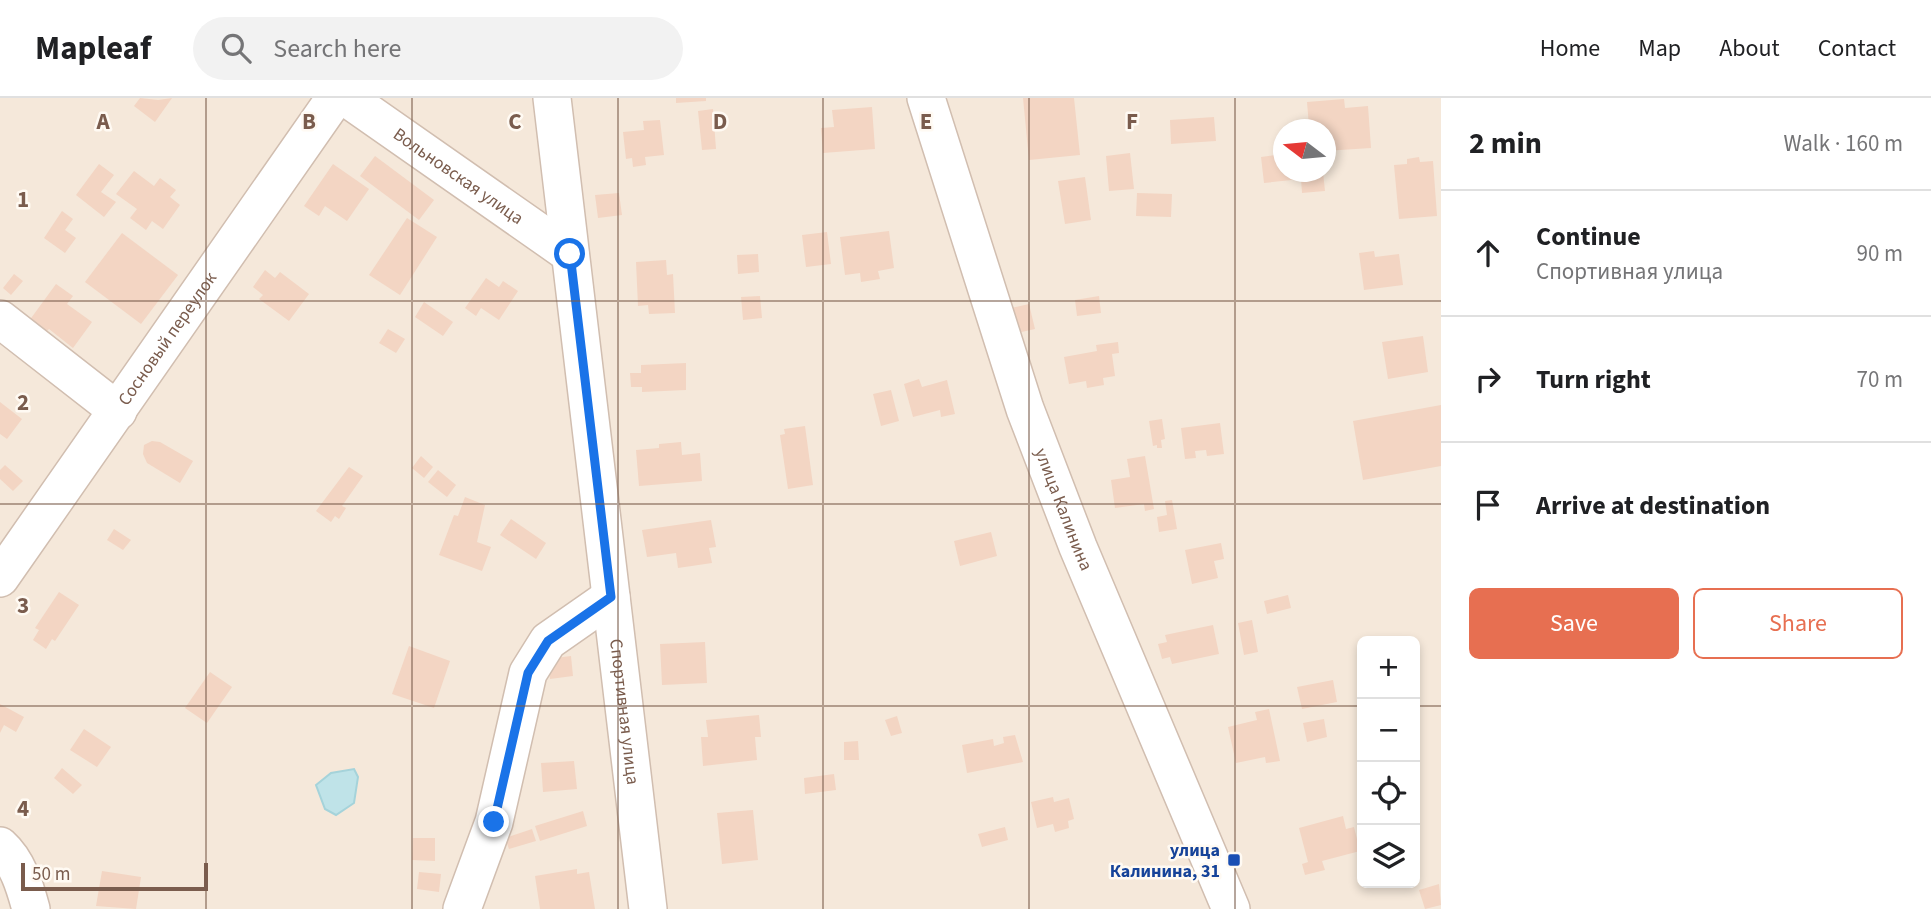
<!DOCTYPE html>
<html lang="en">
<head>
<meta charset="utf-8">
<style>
	body { margin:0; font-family:"Source Sans 3",sans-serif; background:#f2f2f2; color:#202124 }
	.controls { position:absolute; right:21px; bottom:21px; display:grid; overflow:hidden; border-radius:10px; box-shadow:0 4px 10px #0003 }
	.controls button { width:63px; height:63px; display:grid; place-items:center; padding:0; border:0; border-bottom:2px solid #e0e0e0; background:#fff; color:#202124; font:35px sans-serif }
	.compass { position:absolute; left:1273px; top:21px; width:63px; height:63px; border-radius:50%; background:#fff; box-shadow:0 4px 10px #0003; rotate:286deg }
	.scale { position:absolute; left:21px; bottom:18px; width:187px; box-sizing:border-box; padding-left:7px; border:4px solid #7a5c4d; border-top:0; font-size:19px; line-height:24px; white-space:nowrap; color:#7a5c4d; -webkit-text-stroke:5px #fffaf3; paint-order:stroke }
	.stop { position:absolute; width:21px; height:21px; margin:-16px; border:5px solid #1a73e8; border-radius:50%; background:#fff }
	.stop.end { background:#1a73e8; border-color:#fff; box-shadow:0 2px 7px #0008 }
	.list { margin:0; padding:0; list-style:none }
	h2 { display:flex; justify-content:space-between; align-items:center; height:91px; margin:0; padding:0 28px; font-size:30px }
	h2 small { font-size:23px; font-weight:400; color:#757577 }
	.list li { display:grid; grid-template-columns:46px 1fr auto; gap:21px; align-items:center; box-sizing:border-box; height:126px; padding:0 28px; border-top:2px solid #e0e0e0 }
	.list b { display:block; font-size:26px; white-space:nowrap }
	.list p { margin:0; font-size:23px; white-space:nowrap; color:#757577 }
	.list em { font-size:23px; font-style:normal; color:#757577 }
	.actions { display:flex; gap:14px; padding:21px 28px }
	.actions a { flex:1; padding:16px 0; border:2px solid #e76f51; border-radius:10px; text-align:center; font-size:24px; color:#e76f51 }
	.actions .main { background:#e76f51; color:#fff }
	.icon { flex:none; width:38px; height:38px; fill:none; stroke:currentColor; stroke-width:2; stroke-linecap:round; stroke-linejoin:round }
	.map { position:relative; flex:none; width:1441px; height:811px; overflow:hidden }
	header { display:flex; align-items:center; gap:42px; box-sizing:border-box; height:98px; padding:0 35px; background:#fff; border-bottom:2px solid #e0e0e0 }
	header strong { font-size:33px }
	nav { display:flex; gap:38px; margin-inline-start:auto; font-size:24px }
	.search { width:490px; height:63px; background:#f2f2f2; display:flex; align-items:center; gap:18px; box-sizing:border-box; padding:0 24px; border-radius:38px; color:#757577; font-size:26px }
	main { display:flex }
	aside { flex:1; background:#fff }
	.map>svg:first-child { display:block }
</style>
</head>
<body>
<header>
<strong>Mapleaf</strong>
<div class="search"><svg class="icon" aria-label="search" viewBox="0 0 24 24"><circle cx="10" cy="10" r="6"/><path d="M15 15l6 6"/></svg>Search here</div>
<nav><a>Home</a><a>Map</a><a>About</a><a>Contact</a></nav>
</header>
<main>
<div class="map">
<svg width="1441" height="811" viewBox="0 0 1441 811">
	<rect width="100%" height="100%" fill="#fdf6ec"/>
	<path fill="#f5e8da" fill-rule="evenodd" d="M0,0H1441V811H0ZM1283,32H1325V74H1283ZM1362,543H1415V785H1362Z"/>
	<path fill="#bfe3e8" stroke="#a5d3da" stroke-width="2" d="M354,671L358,679L354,705L336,717L325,711L316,687L331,675Z"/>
	<g fill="#f3d5c3">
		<path d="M140,0L158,2L172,0L155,24L134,8Z"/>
		<path d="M676,0H706V3L676,5Z"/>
		<path d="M1023,0H1074L1080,57L1029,62Z"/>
		<path d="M1344,1L1345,10L1368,8L1371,50L1325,53V32H1320V27L1309,28L1307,4Z"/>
		<path d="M872,9L875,51L823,55L821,30L834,29L832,12Z"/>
		<path d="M713,11L716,51L702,52L698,13Z"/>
		<path d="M1214,19L1216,43L1171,46L1170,22Z"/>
		<path d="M660,22L664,57L645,59L646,67L633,69L632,60L626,61L623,34L644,32L643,23Z"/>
		<path d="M1130,55L1134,91L1109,93L1106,58Z"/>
		<path d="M1283,56V74H1323L1325,93L1302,95L1301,81L1264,85L1261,59Z"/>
		<path d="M375,58L434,102L419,122L360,78Z"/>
		<path d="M1419,59L1420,64L1433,63L1437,118L1399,121L1394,67L1407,66V61Z"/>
		<path d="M99,66L114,77L101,94L116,104L104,119L76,97Z"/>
		<path d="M333,66L369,91L347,123L325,108L319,118L304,108Z"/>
		<path d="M134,73L154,88L160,80L176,92L170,99L180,107L163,131L152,123L146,132L130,120L137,111L116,96Z"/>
		<path d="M1085,79L1091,122L1065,126L1058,83Z"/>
		<path d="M619,95L622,117L598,120L595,97Z"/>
		<path d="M1137,95L1172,96L1171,119L1136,118Z"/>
		<path d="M62,113L73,121L65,132L76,140L65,155L44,140Z"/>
		<path d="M407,120L437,139L400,197L369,177Z"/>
		<path d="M889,133L894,170L878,173L880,181L861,184L860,175L845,177L840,139Z"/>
		<path d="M827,134L831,166L806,169L802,137Z"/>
		<path d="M122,135L178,177L141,226L85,184Z"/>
		<path d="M1374,153L1375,159L1399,156L1403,187L1364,192L1359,155Z"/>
		<path d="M758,156L759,174L738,176L737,157Z"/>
		<path d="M666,162L667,177L673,176L675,215L649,216L648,207L638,208L636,164Z"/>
		<path d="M265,172L275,180L280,174L309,196L289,223L259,201L263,197L253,189Z"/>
		<path d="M14,176L23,183L11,197L3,190Z"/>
		<path d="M486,180L499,189L503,183L518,193L499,222L481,210L476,218L465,210Z"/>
		<path d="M56,186L73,198L67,206L92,224L73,250L49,231L45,235L29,223Z"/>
		<path d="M760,198L762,220L743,222L741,199Z"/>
		<path d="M1099,198L1101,215L1077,218L1075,202Z"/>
		<path d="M424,204L453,224L443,238L415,219Z"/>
		<path d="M1029,206L1035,231L1017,235L1011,210Z"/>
		<path d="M388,231L405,241L396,255L379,245Z"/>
		<path d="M1423,238L1428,274L1388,281L1382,244Z"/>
		<path d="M1118,244L1119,255L1112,256L1115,278L1103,280L1104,287L1087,290L1086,283L1069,286L1064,259L1097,253L1096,247Z"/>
		<path d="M686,265V292L642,294V289H631L630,275H641V267Z"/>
		<path d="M919,281L922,289L947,282L955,316L941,319L940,312L913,319L904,286Z"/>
		<path d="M891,292L899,323L881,328L873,296Z"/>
		<path d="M0,304L22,321L7,341L0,336Z"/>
		<path d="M1441,307V368L1363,382L1353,323Z"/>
		<path d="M1162,321L1165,341L1161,342L1162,350H1157V347L1153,348L1149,323Z"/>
		<path d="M1220,325L1224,356L1207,358L1206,352L1195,353L1196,360L1185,361L1181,330Z"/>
		<path d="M805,328L813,387L788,391L780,337L785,336L784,331Z"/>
		<path d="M152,343L160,344L193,363L180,385L147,365L143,356L144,347Z"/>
		<path d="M681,344L682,357L700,355L702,383L639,388L636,352L659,350V346Z"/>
		<path d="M421,358L433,369L424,380L412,370Z"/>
		<path d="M1145,358L1154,411L1145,413L1144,406L1115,410L1111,382L1130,379L1127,361Z"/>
		<path d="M5,367L23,383L13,393L0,381V372Z"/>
		<path d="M349,369L363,378L342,408L346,410L339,421L335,418L331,424L316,413Z"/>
		<path d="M438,372L456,387L447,399L428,384Z"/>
		<path d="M465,399L485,407L477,444L491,449L482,473L439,457L454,417L458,418Z"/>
		<path d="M1172,402L1177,431L1159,434L1157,419L1167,417L1165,403Z"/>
		<path d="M511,421L546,445L536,461L500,437Z"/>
		<path d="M711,422L716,449L709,450L712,465L678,470L676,455L647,459L642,432Z"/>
		<path d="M114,431L131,442L123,452L107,442Z"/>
		<path d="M991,434L997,458L960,468L954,443Z"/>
		<path d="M1221,445L1224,461L1214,463L1218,480L1192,486L1185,452Z"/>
		<path d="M59,494L79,507L55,543L52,541L46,551L33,542L39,532L35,530Z"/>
		<path d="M1288,497L1291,510L1267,516L1264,503Z"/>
		<path d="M1252,522L1258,554L1244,557L1238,525Z"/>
		<path d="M1213,527L1219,556L1172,566L1170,559L1162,561L1158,546L1167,544L1165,537Z"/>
		<path d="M705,544L707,585L662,587L660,546Z"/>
		<path d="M409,548L450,563L434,610L392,596Z"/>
		<path d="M571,558L573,578L550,581L547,561Z"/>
		<path d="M210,574L232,589L207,625L185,610Z"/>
		<path d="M1333,582L1337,604L1302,611L1297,589Z"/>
		<path d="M0,606L24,619L16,634L4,627L0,635Z"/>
		<path d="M1269,611L1280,663L1266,665L1265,659L1236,665L1228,629L1257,622L1255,614Z"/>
		<path d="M759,617L761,639H755L757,662L703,668L701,639H708L706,622Z"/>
		<path d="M897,618L902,635L891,638L885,622Z"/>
		<path d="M1324,621L1327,639L1307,644L1303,625Z"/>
		<path d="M84,631L111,649L97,669L70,652Z"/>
		<path d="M1015,637L1023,664L967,675L962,647L993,641L994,648L1004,645L1003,639Z"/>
		<path d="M858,643L859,662H844V644Z"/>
		<path d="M574,663L577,691L543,694L541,665Z"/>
		<path d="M62,670L82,687L73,696L54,680Z"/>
		<path d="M834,676L836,692L805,696L804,680Z"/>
		<path d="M1053,699L1054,704L1069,700L1074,721L1068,723L1069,730L1055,734L1053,726L1037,730L1031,704Z"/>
		<path d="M753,712L758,762L722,766L717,715Z"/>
		<path d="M583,713L587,728L540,743L535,728Z"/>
		<path d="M1343,718L1346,731L1354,729L1360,753L1322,763L1325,772L1305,777L1302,766L1308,764L1299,730Z"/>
		<path d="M1005,729L1008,742L982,749L978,736Z"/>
		<path d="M532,731L536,743L509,751L505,740Z"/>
		<path d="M413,740H435V763L412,762Z"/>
		<path d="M577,771V776L589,774L595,811H540L535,778Z"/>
		<path d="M102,773L141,779L136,811L96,808Z"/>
		<path d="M419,774L441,776L439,794L417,791Z"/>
		<path d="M1439,786L1441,807L1425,811L1419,792Z"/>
	</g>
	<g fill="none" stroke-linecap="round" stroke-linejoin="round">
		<g stroke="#d1beb0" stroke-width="40">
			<g id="minor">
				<path id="s1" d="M347,0L570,156"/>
				<path id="s2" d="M552,0L648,811"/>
				<path id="s3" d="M926,0L1025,311L1078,449L1231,811"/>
				<path d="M0,221L118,313"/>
				<path id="s4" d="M0,480L335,0"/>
				<path d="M0,748C18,764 25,789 31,811"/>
				<path d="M462,811L494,724L528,575L548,543L611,499"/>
			</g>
		</g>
		<use href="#minor" stroke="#fff" stroke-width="37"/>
	</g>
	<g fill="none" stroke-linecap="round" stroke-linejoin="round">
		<path stroke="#1a73e8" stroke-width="9" d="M494,724L528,575L548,543L611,499L570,156"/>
	</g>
	<path fill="none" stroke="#7a5c4d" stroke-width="2" stroke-opacity="0.55" d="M206,0V811M412,0V811M618,0V811M823,0V811M1029,0V811M1235,0V811M0,203H1441M0,406H1441M0,608H1362M1415,608H1441"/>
	<rect fill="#1a4fb4" stroke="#fffaf3" stroke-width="2.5" x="1227" y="755" width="14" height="14" rx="3.5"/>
	<g text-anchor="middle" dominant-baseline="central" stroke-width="5" stroke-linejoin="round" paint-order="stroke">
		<g font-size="18" fill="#7a5c4d" stroke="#fffaf3">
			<text stroke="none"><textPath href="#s1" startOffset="136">Вольновская улица</textPath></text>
			<text stroke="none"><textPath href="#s4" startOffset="292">Сосновый переулок</textPath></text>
			<text stroke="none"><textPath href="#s3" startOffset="434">улица Калинина</textPath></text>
			<text stroke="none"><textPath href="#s2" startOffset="618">Спортивная улица</textPath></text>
		</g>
		<g font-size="18" font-weight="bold" fill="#164399" stroke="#fffaf3" text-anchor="end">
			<text x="1220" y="752">улица<tspan x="1220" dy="21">Калинина, 31</tspan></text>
		</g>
	</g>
	<g font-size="23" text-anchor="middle" font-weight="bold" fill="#7a5c4d" stroke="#fffaf3" stroke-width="5" stroke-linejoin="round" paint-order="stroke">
		<text x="103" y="31">A</text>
		<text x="309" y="31">B</text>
		<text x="515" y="31">C</text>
		<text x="720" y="31">D</text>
		<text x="926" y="31">E</text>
		<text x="1132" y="31">F</text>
		<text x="23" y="109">1</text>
		<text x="23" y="312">2</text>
		<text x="23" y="515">3</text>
		<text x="23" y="718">4</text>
	</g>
</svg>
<div class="controls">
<button>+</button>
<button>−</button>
<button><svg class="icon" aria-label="locate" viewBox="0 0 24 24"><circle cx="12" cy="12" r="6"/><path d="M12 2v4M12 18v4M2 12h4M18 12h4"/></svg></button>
<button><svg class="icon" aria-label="layers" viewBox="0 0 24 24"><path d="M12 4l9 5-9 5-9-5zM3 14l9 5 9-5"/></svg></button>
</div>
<svg class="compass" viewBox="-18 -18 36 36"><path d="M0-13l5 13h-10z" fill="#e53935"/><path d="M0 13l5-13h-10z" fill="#757577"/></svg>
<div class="scale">50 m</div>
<div class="stop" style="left:570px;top:156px"></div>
<div class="stop end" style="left:494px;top:724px"></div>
</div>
<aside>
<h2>2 min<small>Walk · 160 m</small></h2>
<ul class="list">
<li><svg class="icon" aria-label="ahead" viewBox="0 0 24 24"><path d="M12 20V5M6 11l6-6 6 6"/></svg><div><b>Continue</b><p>Спортивная улица</p></div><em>90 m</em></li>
<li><svg class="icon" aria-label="right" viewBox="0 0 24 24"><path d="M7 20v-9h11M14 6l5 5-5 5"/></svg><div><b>Turn right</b></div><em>70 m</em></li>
<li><svg class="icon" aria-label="arrive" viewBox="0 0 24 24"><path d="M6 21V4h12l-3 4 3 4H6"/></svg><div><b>Arrive at destination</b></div></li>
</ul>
<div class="actions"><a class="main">Save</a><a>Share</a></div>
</aside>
</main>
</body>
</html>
